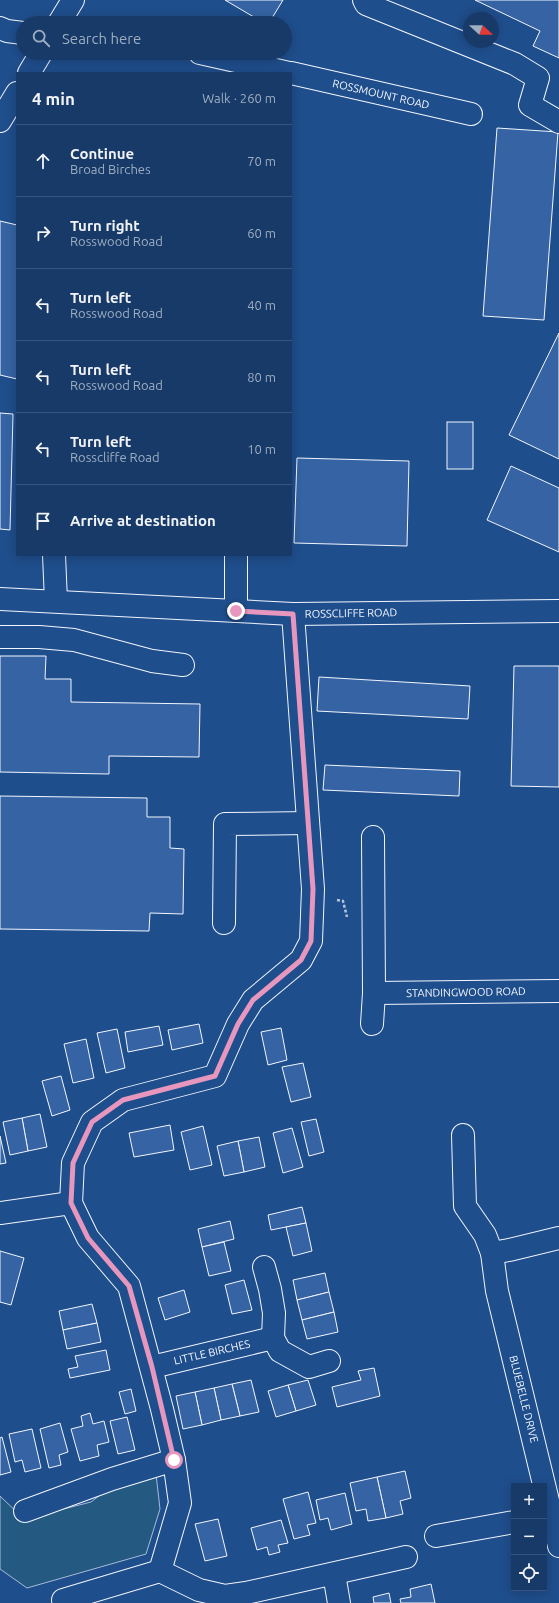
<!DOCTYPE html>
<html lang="en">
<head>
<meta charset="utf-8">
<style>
	body { margin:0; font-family:Ubuntu,sans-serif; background:#20416f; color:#f1f3f6 }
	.controls { position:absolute; right:12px; bottom:12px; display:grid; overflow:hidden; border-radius:0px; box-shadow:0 2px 10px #0003 }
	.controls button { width:36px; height:36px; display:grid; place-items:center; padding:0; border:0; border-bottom:1px solid #36547d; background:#173a69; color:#f1f3f6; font:20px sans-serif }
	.compass { position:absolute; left:463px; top:12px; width:36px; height:36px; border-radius:50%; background:#173a69; box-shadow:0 2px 10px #0003; rotate:111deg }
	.stop { position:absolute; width:12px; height:12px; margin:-9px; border:3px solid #e797bd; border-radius:50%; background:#fff }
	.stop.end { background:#e797bd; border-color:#fff; box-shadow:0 1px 4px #0008 }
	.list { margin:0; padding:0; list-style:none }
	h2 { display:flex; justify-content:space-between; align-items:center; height:52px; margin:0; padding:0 16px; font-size:17px }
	h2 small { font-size:13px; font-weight:400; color:#9eadc0 }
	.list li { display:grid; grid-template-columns:26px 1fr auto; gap:12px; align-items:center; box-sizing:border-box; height:72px; padding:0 16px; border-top:1px solid #36547d }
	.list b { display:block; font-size:15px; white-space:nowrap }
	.list p { margin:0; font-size:13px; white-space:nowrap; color:#9eadc0 }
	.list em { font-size:13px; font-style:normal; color:#9eadc0 }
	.icon { flex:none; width:22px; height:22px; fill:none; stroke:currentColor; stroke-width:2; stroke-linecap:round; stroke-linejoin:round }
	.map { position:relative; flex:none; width:559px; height:1603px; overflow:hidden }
	.search { position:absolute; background:#173a69; box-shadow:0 2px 10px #0003; left:16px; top:16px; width:276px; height:44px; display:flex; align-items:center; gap:10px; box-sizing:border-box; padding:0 14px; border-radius:22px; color:#9eadc0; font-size:15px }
	.panel { position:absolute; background:#173a69; box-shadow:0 2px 10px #0003; left:16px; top:72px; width:276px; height:484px; border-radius:0px }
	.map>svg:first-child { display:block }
</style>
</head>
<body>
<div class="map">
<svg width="559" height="1603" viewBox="0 0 559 1603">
	<rect width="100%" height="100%" fill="#1f4e8c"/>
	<path fill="#245a82" stroke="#a8bbd7" d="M156,1474L160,1509L146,1554L27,1588L0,1569V1496L24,1519L91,1502L116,1483Z"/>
	<g fill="#3563a3" stroke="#f2f6ff">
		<path d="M225,0H283L269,23H264Z"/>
		<path d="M475,0H559V58L533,46L540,31Z"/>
		<path d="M497,128L558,132L544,320L483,316Z"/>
		<path d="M0,221L17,225V379L0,375Z"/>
		<path d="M559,333V459L509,435Z"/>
		<path d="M0,413L13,414L10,530L0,529Z"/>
		<rect x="447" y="422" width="26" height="47"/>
		<path d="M297,458L409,461L407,546L294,543Z"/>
		<path d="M511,466L559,488V552L487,520Z"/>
		<path d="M0,656H46L45,679H71V702L200,704L199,757L109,756V774L0,772Z"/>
		<path d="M514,666H559V787L511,786Z"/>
		<path d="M319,677L470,686L468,719L317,711Z"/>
		<path d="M325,765L460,771L459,796L323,790Z"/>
		<path d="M0,796L147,798V817H170V848L184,849L183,914L150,913L149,931L0,929Z"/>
		<path d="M199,1024L203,1043L172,1050L168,1030Z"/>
		<path d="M159,1026L163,1045L128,1052L125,1032Z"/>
		<path d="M281,1028L287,1060L268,1065L261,1032Z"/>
		<path d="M117,1029L125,1068L106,1073L97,1033Z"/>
		<path d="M86,1039L94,1078L73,1083L64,1044Z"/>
		<path d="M303,1063L311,1097L291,1102L282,1067Z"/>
		<path d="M61,1076L70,1110L52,1116L42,1081Z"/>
		<path d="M40,1114L47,1147L28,1151L22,1118Z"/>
		<path d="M22,1118L28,1151L10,1155L3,1122Z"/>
		<path d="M316,1119L324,1152L309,1156L301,1122Z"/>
		<path d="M170,1125L174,1150L134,1157L129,1133Z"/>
		<path d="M203,1126L212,1165L190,1170L181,1132Z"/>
		<path d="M292,1128L303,1167L283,1173L273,1133Z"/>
		<path d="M0,1136L6,1163L0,1164Z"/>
		<path d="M259,1137L265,1167L244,1172L238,1141Z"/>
		<path d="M238,1141L244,1172L224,1176L217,1146Z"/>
		<path d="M302,1207L306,1223L271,1230L268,1215Z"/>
		<path d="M230,1221L234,1239L202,1247L198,1229Z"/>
		<path d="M306,1223L312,1251L293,1256L286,1227Z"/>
		<path d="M224,1242L231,1271L209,1276L202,1247Z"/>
		<path d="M0,1251L24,1258L11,1305L0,1302Z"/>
		<path d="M325,1273L329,1292L297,1300L293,1280Z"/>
		<path d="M244,1280L252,1310L232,1314L225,1285Z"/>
		<path d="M184,1290L190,1312L165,1320L158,1298Z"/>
		<path d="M329,1292L334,1312L302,1320L297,1300Z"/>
		<path d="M92,1304L97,1323L63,1330L59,1311Z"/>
		<path d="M334,1312L338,1332L307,1339L302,1320Z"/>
		<path d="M97,1323L101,1342L67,1349L63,1330Z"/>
		<path d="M106,1350L110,1370L70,1378L68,1369L78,1367L75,1356Z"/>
		<path d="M374,1368L380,1396L337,1407L332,1387L361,1380L358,1371Z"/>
		<path d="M251,1380L259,1412L240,1416L232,1384Z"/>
		<path d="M308,1380L316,1405L296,1411L288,1385Z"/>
		<path d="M232,1384L240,1416L221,1420L214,1388Z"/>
		<path d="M288,1385L296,1411L276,1417L268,1391Z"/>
		<path d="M214,1388L221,1420L202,1425L195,1392Z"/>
		<path d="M131,1389L136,1411L125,1414L119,1392Z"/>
		<path d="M195,1392L202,1425L183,1429L176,1396Z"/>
		<path d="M90,1413L93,1424L104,1421L109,1442L97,1445L99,1456L80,1461L71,1429L83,1426L81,1416Z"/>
		<path d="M127,1417L135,1450L118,1454L110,1421Z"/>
		<path d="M60,1423L68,1452L59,1455L61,1465L49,1468L40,1429Z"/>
		<path d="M32,1429L41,1468L25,1472L22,1460L15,1462L9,1434Z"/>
		<path d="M2,1437L11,1472L0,1475V1438Z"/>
		<path d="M405,1471L411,1498L400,1501L403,1514L386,1518L377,1477Z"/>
		<path d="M377,1477L386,1518L368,1521L366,1509L356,1511L350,1483Z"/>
		<path d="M308,1492L316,1523L307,1525L310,1535L294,1539L283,1499Z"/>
		<path d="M345,1493L352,1524L331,1530L328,1518L320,1520L316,1500Z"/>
		<path d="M218,1519L227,1556L205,1561L195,1524Z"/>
		<path d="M281,1520L288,1543L278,1545L280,1552L269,1555L267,1547L257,1550L251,1528Z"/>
		<path d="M431,1584L435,1603H401L400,1599L411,1597L410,1589Z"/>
		<path d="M389,1593L391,1603H374L373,1597Z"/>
	</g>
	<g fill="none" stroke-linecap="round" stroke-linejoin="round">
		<g stroke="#f2f6ff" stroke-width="24">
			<g id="minor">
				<path d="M364,0L366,4L515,64L538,78L530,105L559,122"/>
				<path d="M59,23L73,0"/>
				<path d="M0,28L7,31L23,33"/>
				<path d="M200,53L289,73"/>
				<path d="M29,73L41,53"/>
				<path d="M291,73L471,114"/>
				<path d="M0,121L17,93"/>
				<path d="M54,555L56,601"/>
				<path d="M236,555V611"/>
				<path d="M0,599L293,614L559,611"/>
				<path d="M0,637H39L74,640L152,661L183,665"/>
				<path d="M224,923L225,824L308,823"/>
				<path d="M374,993L559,991"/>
				<path d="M372,1024L374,993L373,837"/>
				<path d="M463,1135L465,1206L485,1235L492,1253L497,1291L559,1546"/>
				<path d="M71,1203L73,1163L92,1122L123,1100L215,1076L238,1024L253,1000L301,960L311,941L313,889L293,614"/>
				<path d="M0,1213L71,1203L88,1238L129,1286L162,1409L174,1460L180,1503L160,1571L63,1600L64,1603"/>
				<path d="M492,1253L509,1250L559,1238"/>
				<path d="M264,1267L270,1289L274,1313L273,1338L280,1351L309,1367L329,1361"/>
				<path d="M152,1367L273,1338"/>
				<path d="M25,1511L112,1479L174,1460"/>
				<path d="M436,1536L514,1522"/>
				<path d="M160,1571L199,1590L225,1596L246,1593L406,1557"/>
				<path d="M334,1574L339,1603"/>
			</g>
		</g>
		<path stroke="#b3c4dc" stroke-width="2.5" stroke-dasharray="3 2" stroke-linecap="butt" d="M337,900L343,901L347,917"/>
		<use href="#minor" stroke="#1f4e8c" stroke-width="22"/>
	</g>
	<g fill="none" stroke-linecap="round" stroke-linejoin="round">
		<path stroke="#e797bd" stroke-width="5" d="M174,1460L152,1367L129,1286L88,1238L71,1203L73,1163L92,1122L123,1100L215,1076L238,1024L253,1000L301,960L311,941L313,889L293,614L236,611"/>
	</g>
	<g text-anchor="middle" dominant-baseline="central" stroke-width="3" stroke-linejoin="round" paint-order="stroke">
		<g font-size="11" fill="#f2f6ff" stroke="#1f4e8c">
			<text transform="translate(381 94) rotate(13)">ROSSMOUNT ROAD</text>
			<text transform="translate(351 613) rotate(-1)">ROSSCLIFFE ROAD</text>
			<text transform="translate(466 992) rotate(-1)">STANDINGWOOD ROAD</text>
			<text transform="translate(212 1352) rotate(-13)">LITTLE BIRCHES</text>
			<text transform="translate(524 1399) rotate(76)">BLUEBELLE DRIVE</text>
		</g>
	</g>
</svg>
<div class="controls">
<button>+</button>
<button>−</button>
<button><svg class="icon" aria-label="locate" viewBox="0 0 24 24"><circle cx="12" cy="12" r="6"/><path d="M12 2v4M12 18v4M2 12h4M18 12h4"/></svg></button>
</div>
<svg class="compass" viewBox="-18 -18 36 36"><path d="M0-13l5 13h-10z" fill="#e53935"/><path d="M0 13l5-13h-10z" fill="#9eadc0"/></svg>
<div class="stop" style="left:174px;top:1460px"></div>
<div class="stop end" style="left:236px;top:611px"></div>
<div class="search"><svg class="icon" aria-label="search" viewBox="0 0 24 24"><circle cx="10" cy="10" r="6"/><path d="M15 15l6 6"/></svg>Search here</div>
<section class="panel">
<h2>4 min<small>Walk · 260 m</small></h2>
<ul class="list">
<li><svg class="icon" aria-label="ahead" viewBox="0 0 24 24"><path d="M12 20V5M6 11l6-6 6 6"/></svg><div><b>Continue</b><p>Broad Birches</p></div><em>70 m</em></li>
<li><svg class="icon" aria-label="right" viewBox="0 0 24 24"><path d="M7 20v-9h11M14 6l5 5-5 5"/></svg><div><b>Turn right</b><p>Rosswood Road</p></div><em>60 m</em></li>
<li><svg class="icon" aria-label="left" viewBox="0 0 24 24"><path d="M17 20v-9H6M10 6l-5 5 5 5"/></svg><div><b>Turn left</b><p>Rosswood Road</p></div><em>40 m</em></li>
<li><svg class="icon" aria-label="left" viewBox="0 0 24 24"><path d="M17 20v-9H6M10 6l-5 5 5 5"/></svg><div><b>Turn left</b><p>Rosswood Road</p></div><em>80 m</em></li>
<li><svg class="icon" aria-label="left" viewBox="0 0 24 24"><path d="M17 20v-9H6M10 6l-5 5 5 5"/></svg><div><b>Turn left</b><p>Rosscliffe Road</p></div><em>10 m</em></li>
<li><svg class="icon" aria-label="arrive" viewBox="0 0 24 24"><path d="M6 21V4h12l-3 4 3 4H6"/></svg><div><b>Arrive at destination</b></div></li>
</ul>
</section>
</div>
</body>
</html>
